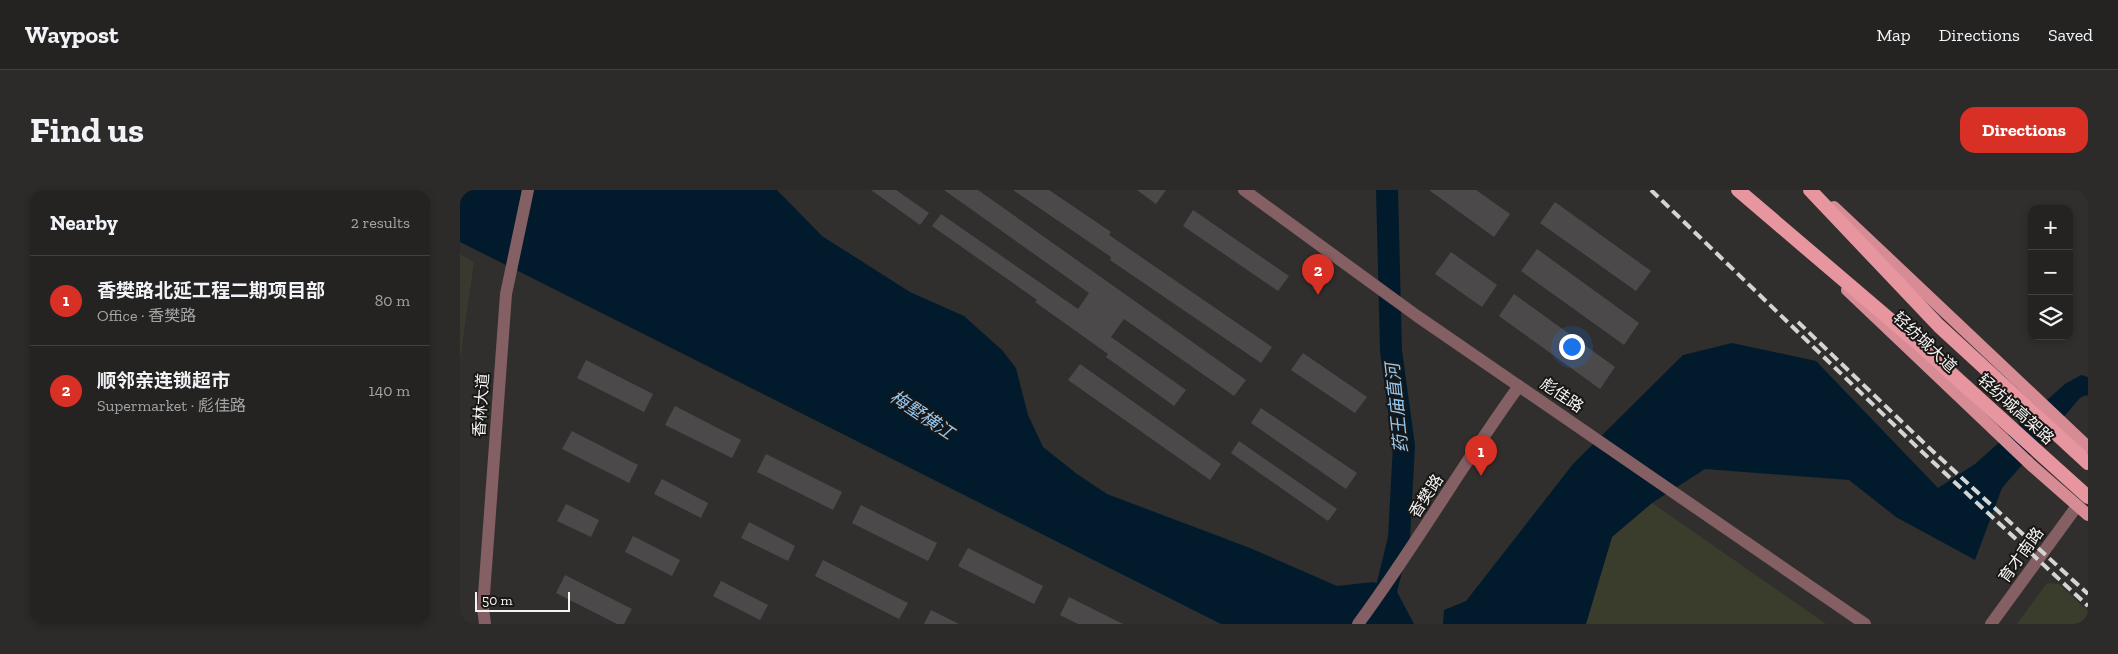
<!DOCTYPE html>
<html lang="en">
<head>
<meta charset="utf-8">
<style>
	body { margin:0; font-family:"Zilla Slab","Noto Sans SC",serif; background:#2c2b2a; color:#f1f3f6 }
	.controls { position:absolute; right:15px; top:15px; display:grid; overflow:hidden; border-radius:10px; box-shadow:0 2px 8px #0003 }
	.controls button { width:45px; height:45px; display:grid; place-items:center; padding:0; border:0; border-bottom:1px solid #414040; background:#242322; color:#f1f3f6; font:25px sans-serif }
	.scale { position:absolute; left:15px; bottom:12px; width:95px; box-sizing:border-box; padding-left:5px; border:2px solid #f4f4f2; border-top:0; font-size:14px; line-height:18px; white-space:nowrap; color:#f4f4f2; -webkit-text-stroke:4px #181716; paint-order:stroke }
	.you { position:absolute; left:1111px; top:156px; width:18px; height:18px; margin:-12px; border:4px solid #fff; border-radius:50%; background:#1a73e8; box-shadow:0 0 0 8px #1a73e833 }
	.badge { display:grid; place-items:center; width:32px; height:32px; border-radius:50%; background:#d93025; color:#fff; font-size:16px; font-weight:700 }
	.pin { position:absolute; translate:-50% -41px; filter:drop-shadow(0 1px 2px #0008) }
	.pin::after { content:''; position:absolute; top:26px; width:18px; height:15px; background:inherit; clip-path:polygon(0 0,100% 0,50% 100%) }
	.list { margin:0; padding:0; list-style:none }
	h2 { display:flex; justify-content:space-between; align-items:center; height:65px; margin:0; padding:0 20px; font-size:21px }
	h2 small { font-size:16px; font-weight:400; color:#a3a4a5 }
	.list li { display:grid; grid-template-columns:32px 1fr auto; gap:15px; align-items:center; box-sizing:border-box; height:90px; padding:0 20px; border-top:1px solid #414040 }
	.list b { display:block; font-size:19px; white-space:nowrap }
	.list p { margin:0; font-size:16px; white-space:nowrap; color:#a3a4a5 }
	.list em { font-size:16px; font-style:normal; color:#a3a4a5 }
	.icon { flex:none; width:28px; height:28px; fill:none; stroke:currentColor; stroke-width:2; stroke-linecap:round; stroke-linejoin:round }
	.map { position:relative; flex:none; width:1628px; height:434px; overflow:hidden; border-radius:15px }
	header { display:flex; align-items:center; gap:30px; box-sizing:border-box; height:70px; padding:0 25px; background:#242322; border-bottom:1px solid #414040 }
	header strong { font-size:24px }
	nav { display:flex; gap:28px; margin-inline-start:auto; font-size:18px }
	.intro { display:flex; align-items:center; justify-content:space-between; box-sizing:border-box; height:120px; padding:0 30px }
	h1 { margin:0; font-size:35px }
	.button { padding:12px 22px; border-radius:15px; background:#d93025; color:#fff; font-size:18px; font-weight:700 }
	main { display:flex; gap:30px; padding:0 30px }
	aside { flex:1; background:#242322; border-radius:15px; box-shadow:0 2px 8px #0003 }
	.map>svg:first-child { display:block }
</style>
</head>
<body>
<header>
<strong>Waypost</strong>
<nav><a>Map</a><a>Directions</a><a>Saved</a></nav>
</header>
<div class="intro"><h1>Find us</h1><a class="button">Directions</a></div>
<main>
<aside>
<h2>Nearby<small>2 results</small></h2>
<ul class="list">
<li><span class="badge">1</span><div><b>香樊路北延工程二期项目部</b><p>Office · 香樊路</p></div><em>80 m</em></li>
<li><span class="badge">2</span><div><b>顺邻亲连锁超市</b><p>Supermarket · 彪佳路</p></div><em>140 m</em></li>
</ul>
</aside>
<div class="map">
<svg width="1628" height="434" viewBox="0 0 1628 434">
	<rect width="100%" height="100%" fill="#302f2d"/>
	<path fill="#3b3830" d="M0,64L14,72L0,170Z"/>
	<g fill="#3b3d2c">
		<path d="M1192,313L1366,434H1126L1152,347Z"/>
		<path d="M1587,393L1599,394L1628,421V434H1557Z"/>
	</g>
	<g fill="#021b2c">
		<path d="M0,0H317L362,46L450,102L504,126L542,160L556,178L568,225L583,257L617,284L647,304L790,358L877,396L913,392L936,400L954,434H761L0,52Z"/>
		<path d="M1272,153L1356,171L1478,298L1515,274L1605,194L1621,185L1628,187V206L1626,205L1620,208L1542,298L1515,370L1436,327L1389,290L1245,279L1192,313L1152,347L1126,434H983L984,420L1006,411L1113,274L1223,165Z"/>
	</g>
	<g fill="none" stroke-linecap="round" stroke-linejoin="round">
		<path stroke="#021b2c" stroke-width="22" d="M918,434L939,348L944,256L931,161L927,0"/>
	</g>
	<g fill="#4c494b">
		<path d="M411,0H436L469,23L460,35Z"/>
		<path d="M484,0H518L786,190L774,206L664,129L651,147L726,200L714,216L646,167L648,164L575,112L577,110L472,36L481,24L618,119L629,103Z"/>
		<path d="M553,0H589L651,42L649,45L812,157L801,173L650,70L651,67Z"/>
		<path d="M677,0H706L696,14Z"/>
		<path d="M969,0H1016L1050,24L1034,47Z"/>
		<path d="M1095,12L1191,81L1176,101L1080,33Z"/>
		<path d="M733,20L829,86L818,101L723,36Z"/>
		<path d="M1077,59L1179,133L1164,155L1061,81Z"/>
		<path d="M991,62L1037,95L1022,117L975,84Z"/>
		<path d="M1054,104L1155,177L1140,199L1039,126Z"/>
		<path d="M843,163L907,207L895,223L831,180Z"/>
		<path d="M126,170L193,204L184,222L117,188Z"/>
		<path d="M620,174L761,274L750,290L608,190Z"/>
		<path d="M215,216L281,250L272,268L205,235Z"/>
		<path d="M801,218L897,283L886,299L791,233Z"/>
		<path d="M112,241L178,275L169,293L102,259Z"/>
		<path d="M779,251L877,319L868,331L771,263Z"/>
		<path d="M306,264L382,302L373,320L297,282Z"/>
		<path d="M202,289L248,313L241,328L194,304Z"/>
		<path d="M106,314L139,330L131,347L97,331Z"/>
		<path d="M401,315L477,353L468,371L392,333Z"/>
		<path d="M289,332L335,356L328,371L281,348Z"/>
		<path d="M173,346L220,370L212,386L165,362Z"/>
		<path d="M508,358L583,396L574,414L498,376Z"/>
		<path d="M363,370L448,413L439,429L355,386Z"/>
		<path d="M105,385L172,419L164,434H157L96,403Z"/>
		<path d="M261,391L308,415L300,430L253,406Z"/>
		<path d="M609,407L663,434H618L600,425Z"/>
		<path d="M471,420L499,434H464Z"/>
	</g>
	<g fill="none" stroke-linecap="round" stroke-linejoin="round">
		<g stroke="#845f63" stroke-width="12">
			<path d="M784,0L957,126L1405,434"/>
			<path d="M898,434C955,357 1003,273 1059,196"/>
			<path d="M1531,434L1617,316"/>
		</g>
		<path stroke="#845f63" stroke-width="12" d="M25,434L23,418L46,104L68,0"/>
		<g stroke="#d78c95" stroke-width="12">
			<path d="M1374,17L1628,257"/>
			<path d="M1387,100L1571,275L1628,325"/>
		</g>
		<path stroke="#e7959f" stroke-width="14" d="M1350,0L1479,136L1628,273"/>
		<g stroke="#d4d4d2" stroke-width="4" stroke-dasharray="10 5" stroke-linecap="butt">
			<path d="M1191,0L1459,259L1628,416"/>
			<path d="M1338,132L1465,254L1628,404"/>
		</g>
		<path stroke="#e7959f" stroke-width="14" d="M1278,0L1461,156L1628,307"/>
	</g>
	<g text-anchor="middle" dominant-baseline="central" stroke-width="4" stroke-linejoin="round" paint-order="stroke">
		<g font-size="16" fill="#f4f4f2" stroke="#181716">
			<text transform="translate(1465 152) rotate(43)">轻纺城大道</text>
			<text transform="translate(1102 205) rotate(34)">彪佳路</text>
			<text transform="translate(21 215) rotate(-86)">香林大道</text>
			<text transform="translate(1556 219) rotate(42)">轻纺城高架路</text>
			<text transform="translate(966 306) rotate(-57)">香樊路</text>
			<text transform="translate(1561 365) rotate(-54)">育才南路</text>
		</g>
		<g font-size="18" font-style="italic" fill="#94c7ef" stroke="#181716">
			<text transform="translate(937 218) rotate(-96)">药王庙直河</text>
			<text transform="translate(462 225) rotate(34)">梅墅横江</text>
		</g>
	</g>
</svg>
<div class="controls">
<button>+</button>
<button>−</button>
<button><svg class="icon" aria-label="layers" viewBox="0 0 24 24"><path d="M12 4l9 5-9 5-9-5zM3 14l9 5 9-5"/></svg></button>
</div>
<div class="scale">50 m</div>
<div class="you"></div>
<div class="pin badge" style="left:1021px;top:286px">1</div>
<div class="pin badge" style="left:858px;top:105px">2</div>
</div>
</main>
</body>
</html>
